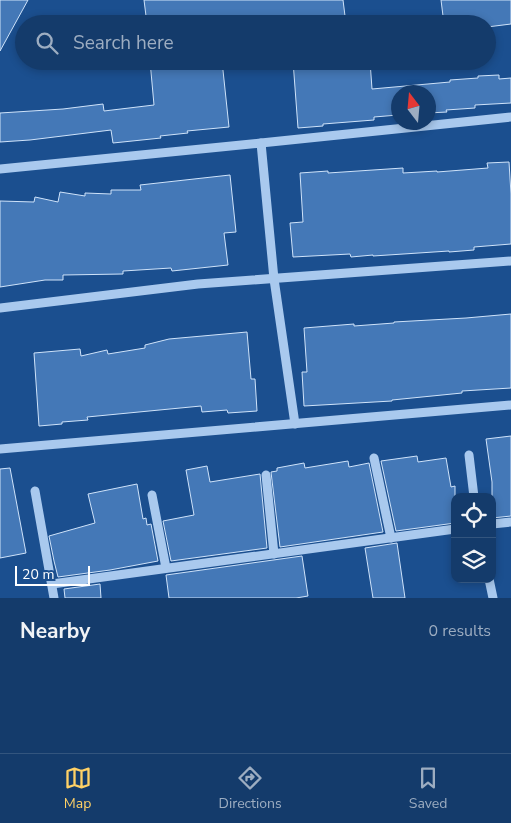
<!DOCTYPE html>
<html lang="en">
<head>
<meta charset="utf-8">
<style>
	body { margin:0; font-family:"Nunito Sans",sans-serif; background:#1d4271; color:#f1f3f6 }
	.controls { position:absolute; right:15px; bottom:15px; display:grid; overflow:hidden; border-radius:10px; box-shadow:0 2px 8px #0003 }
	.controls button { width:45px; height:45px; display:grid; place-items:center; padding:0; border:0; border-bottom:1px solid #33557e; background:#143b6b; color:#f1f3f6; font:25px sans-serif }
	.compass { position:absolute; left:391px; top:85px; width:45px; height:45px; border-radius:50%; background:#143b6b; box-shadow:0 2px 8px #0003; rotate:344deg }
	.scale { position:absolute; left:15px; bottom:12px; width:75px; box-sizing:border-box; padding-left:5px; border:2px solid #fff; border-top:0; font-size:14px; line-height:18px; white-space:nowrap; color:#fff; -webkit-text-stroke:4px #1b4f8f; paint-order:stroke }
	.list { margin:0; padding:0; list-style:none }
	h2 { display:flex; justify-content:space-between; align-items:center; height:65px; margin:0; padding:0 20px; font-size:21px }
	h2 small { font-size:16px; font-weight:400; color:#9dadc1 }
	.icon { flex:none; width:28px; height:28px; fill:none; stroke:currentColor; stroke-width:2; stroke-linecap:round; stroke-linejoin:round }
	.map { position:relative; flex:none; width:511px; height:598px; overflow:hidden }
	.search { position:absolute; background:#143b6b; box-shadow:0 2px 8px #0003; left:15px; right:15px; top:15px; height:55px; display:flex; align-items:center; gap:12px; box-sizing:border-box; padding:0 18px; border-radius:28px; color:#9dadc1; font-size:19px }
	.sheet { height:155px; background:#143b6b }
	nav { display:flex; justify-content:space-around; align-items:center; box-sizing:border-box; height:70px; border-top:1px solid #33557e; background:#143b6b; font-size:14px; color:#9dadc1 }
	nav a { display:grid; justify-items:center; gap:2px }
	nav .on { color:#ffd166 }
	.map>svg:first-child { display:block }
</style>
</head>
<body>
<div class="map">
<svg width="511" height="598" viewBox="0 0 511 598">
	<rect width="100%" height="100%" fill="#1b4f8f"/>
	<g fill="#4478b7" stroke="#cfe3fa">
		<path d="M0,0H28L0,51Z"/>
		<path d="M144,0H343L346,24H147Z"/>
		<path d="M441,0H511V24L487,27V24H444Z"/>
		<path d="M150,61H222L229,127L187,131L188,133L160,136L161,138L113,143L111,130L30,140L0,142V113L63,109L103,104L104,111L154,105Z"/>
		<path d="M293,61H370L372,89L450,82V80L478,78V76L499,75V79L511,78V103L475,105V108L446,110L447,112L428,113V92H398V115L374,117V120L323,124V126L298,128Z"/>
		<path d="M509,162L511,194V244L474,247V250L449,252V251L373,256V255L351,257L350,254L293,257L290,223L303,222L300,173L328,171V173L403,168V173L437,171V172L488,168L487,163Z"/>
		<path d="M230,175L236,232L224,233L228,265L172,271L171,268L123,271V274L63,275V280H45L0,287V201L34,202L35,197L58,202L60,192L85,196V193L111,194V190H141L140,185Z"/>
		<path d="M511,314V388L462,391V393L392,400V401L304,406L302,372H307L304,328L354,324V326L394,323V322L466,318Z"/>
		<path d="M247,332L251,379H255L257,411L228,413L227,410L202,412L201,406L87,417L88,420L62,422V424L39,426L34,353L80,349L81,356L107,350L108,354L145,348V345L169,339Z"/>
		<path d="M511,436V516L492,518V482L486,439Z"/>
		<path d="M417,456L418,462L446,458L451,487L455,486V523L396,531L381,461Z"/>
		<path d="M348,461L349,467L369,463L383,532L280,547L271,472L277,471V468L304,463L305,468Z"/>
		<path d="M207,466L210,482L260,474L267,548L171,561L163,521L194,515L186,470Z"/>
		<path d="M10,468L26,553L0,558V469Z"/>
		<path d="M137,484L143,519L146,518L147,525L151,524L158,561L110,570L58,577L54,561L49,536L95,523L88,494Z"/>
		<path d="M397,543L405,598H373L365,548Z"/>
		<path d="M302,556L308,596L296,598H169L166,575Z"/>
		<path d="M100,584L101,598H65L64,589Z"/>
	</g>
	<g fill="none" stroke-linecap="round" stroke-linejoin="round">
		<g stroke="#a9c9ee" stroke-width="9">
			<path d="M261,143L274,279L295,424"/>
			<path d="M0,169L261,143L511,117"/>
			<path d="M0,308L198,284L511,261"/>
			<path d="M0,449L511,405"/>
			<path d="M469,455L474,497"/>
			<path d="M374,458L391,538"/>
			<path d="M266,475L274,554"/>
			<path d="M35,491L54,598"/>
			<path d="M152,495L166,568"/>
			<path d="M492,524L511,522"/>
			<path d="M489,579L493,598"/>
			<path d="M52,584L455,529"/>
		</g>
	</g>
</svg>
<div class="controls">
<button><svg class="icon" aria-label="locate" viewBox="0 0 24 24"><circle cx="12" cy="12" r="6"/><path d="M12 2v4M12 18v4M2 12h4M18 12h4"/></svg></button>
<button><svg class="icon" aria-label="layers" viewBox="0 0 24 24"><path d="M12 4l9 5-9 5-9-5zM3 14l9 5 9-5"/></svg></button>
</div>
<svg class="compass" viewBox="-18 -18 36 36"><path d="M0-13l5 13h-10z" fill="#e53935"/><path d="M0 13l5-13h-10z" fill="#9dadc1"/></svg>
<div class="scale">20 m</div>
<div class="search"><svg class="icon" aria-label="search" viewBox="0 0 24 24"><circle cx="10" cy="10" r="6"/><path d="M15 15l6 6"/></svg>Search here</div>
</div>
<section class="sheet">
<h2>Nearby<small>0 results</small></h2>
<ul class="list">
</ul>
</section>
<nav>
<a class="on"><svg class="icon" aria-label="map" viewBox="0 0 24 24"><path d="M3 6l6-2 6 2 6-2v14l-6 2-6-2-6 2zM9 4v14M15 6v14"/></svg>Map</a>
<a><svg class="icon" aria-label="directions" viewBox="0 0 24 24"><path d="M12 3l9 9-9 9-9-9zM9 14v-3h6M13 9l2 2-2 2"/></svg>Directions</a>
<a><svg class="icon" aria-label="saved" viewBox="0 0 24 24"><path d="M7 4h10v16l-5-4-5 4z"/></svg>Saved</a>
</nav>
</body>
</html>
